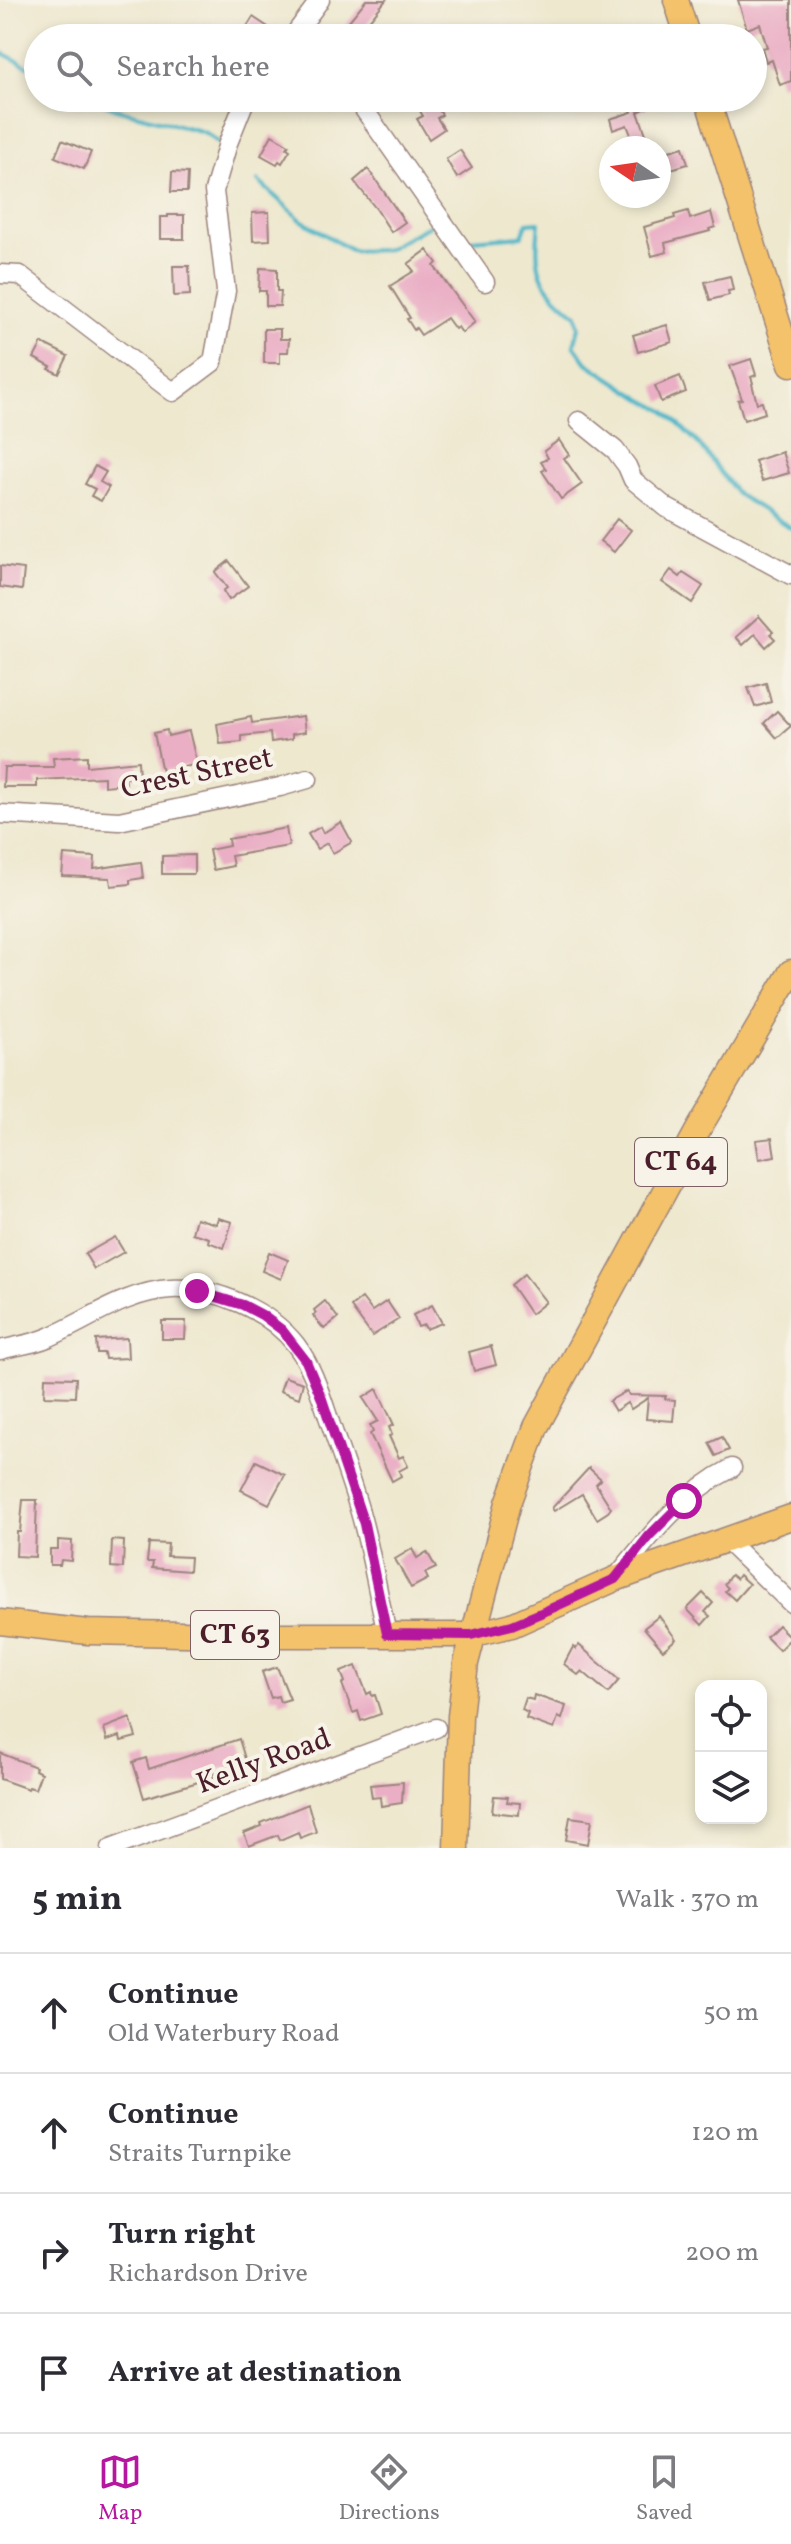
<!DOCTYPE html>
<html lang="en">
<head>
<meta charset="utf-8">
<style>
	body { margin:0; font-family:Vollkorn,serif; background:#f7f7f7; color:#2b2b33 }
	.controls { position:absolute; right:24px; bottom:24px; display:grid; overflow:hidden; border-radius:16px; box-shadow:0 4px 12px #0003 }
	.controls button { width:72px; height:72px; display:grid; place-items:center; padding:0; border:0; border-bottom:2px solid #e1e1e2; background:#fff; color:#2b2b33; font:40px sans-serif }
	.compass { position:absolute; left:599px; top:136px; width:72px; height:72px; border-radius:50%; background:#fff; box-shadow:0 4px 12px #0003; rotate:283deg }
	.stop { position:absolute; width:24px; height:24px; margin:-18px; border:6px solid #b5179e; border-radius:50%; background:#fff }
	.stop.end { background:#b5179e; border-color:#fff; box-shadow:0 2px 8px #0008 }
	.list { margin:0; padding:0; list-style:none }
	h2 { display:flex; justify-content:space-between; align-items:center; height:104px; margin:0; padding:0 32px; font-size:34px }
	h2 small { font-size:26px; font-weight:400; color:#7c7c81 }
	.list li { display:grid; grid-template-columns:52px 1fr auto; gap:24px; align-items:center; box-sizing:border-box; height:120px; padding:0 32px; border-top:2px solid #e1e1e2 }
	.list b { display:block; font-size:30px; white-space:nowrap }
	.list p { margin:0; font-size:26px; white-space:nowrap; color:#7c7c81 }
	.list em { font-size:26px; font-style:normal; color:#7c7c81 }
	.icon { flex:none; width:44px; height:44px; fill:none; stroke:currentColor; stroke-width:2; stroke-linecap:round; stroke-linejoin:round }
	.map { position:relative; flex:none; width:791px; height:1848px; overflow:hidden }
	.search { position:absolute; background:#fff; box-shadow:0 4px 12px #0003; left:24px; right:24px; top:24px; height:88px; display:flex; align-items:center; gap:20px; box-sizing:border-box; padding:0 28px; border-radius:44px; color:#7c7c81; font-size:30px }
	.sheet { height:584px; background:#fff }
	nav { display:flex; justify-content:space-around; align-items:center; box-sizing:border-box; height:112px; border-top:2px solid #e1e1e2; background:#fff; font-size:22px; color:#7c7c81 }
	nav a { display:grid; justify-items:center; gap:4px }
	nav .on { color:#b5179e }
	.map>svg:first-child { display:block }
</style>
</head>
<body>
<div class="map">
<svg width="791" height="1848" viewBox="0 0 791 1848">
	<rect width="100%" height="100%" fill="#f7f3e8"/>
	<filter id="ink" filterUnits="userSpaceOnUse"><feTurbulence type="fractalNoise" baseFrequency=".0125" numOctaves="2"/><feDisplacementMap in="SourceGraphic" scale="16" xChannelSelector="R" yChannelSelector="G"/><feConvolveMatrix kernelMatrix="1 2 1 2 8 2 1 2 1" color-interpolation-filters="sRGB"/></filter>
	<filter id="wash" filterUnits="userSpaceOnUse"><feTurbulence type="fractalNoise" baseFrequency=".006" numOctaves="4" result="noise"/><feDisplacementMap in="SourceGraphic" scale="32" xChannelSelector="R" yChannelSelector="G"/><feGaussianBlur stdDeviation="1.8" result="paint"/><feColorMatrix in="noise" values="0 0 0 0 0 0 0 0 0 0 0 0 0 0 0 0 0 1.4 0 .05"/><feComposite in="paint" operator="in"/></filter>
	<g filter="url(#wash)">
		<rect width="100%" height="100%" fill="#eee8cf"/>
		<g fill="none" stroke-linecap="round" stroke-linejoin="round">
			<g stroke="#4bb6c8" stroke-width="4">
				<path d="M0,52L38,71"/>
				<path d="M93,98L116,109L204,132L219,143"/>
				<path d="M258,181L301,220L352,251L385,250L432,224"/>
				<path d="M471,240L522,236L527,223L539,222C534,271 538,284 577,315L579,327L574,345L587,363L642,399L665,411L699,444L737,494L791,528"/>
			</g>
		</g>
		<g id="blocks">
			<g fill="#eaaec5">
				<path d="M366,0H386L363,28L376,38H335Z"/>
				<path d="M738,0H791V81L780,85L772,60L766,62L762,48L767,47L760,24L747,29Z"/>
				<path d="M253,17L268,27L260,38H240Z"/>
				<path d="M625,98H666L638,112L648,140L635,145L627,125L613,130L610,119L632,112Z"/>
				<path d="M428,99L433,107L436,105L442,115L437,118L444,129L429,139L417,119L423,116L417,106Z"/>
				<path d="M272,135L289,145L287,148L290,150L282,163L279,161L277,164L261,155Z"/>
				<path d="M62,140L91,152L84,169L55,157Z"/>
				<path d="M683,147L688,164L664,171L659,154Z"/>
				<path d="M460,150L472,168L457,178L446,159Z"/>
				<path d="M368,169L405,222L391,232L377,210L354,181Z"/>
				<path d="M172,172L188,173L187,192H171Z"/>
				<path d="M688,211L690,219L711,212L715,227L709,229L710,231L665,243L667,252L652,256L644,227L675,218L674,215Z"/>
				<path d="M269,212L270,240L253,241L252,213Z"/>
				<path d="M168,215H184V239H160V217H168Z"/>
				<path d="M427,250L437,263L434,266L475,322L462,333L458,327L455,329L447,318L421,335L416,328L414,330L407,319L410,318L390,286L414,271L408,264Z"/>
				<path d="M173,266H189L190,295L174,296Z"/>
				<path d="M260,268L277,269V291H281L280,306H266V291H259Z"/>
				<path d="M730,276L733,290L728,291L729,295L710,300L705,282Z"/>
				<path d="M667,325L672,342L638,352L633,335Z"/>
				<path d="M264,329H280V339H289L288,352H280V363H264Z"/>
				<path d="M42,343L68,356L59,374L49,369L51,367L34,358Z"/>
				<path d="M751,359L756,375L751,377L753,383L752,384L757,403L762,402L765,413L744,420L738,400L742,399L730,366Z"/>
				<path d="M680,376L686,392L661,402L655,386Z"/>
				<path d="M559,440L569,455L564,458L582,484L561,499L542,471L546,469L541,462L548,458L544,451Z"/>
				<path d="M782,452L789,473L762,481L755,461Z"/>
				<path d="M95,466L106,472L100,482L109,487L101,501L91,496L95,489L85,484Z"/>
				<path d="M617,519L631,530L614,552L600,541Z"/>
				<path d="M229,561L248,586L229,600L223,591L227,588L215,572Z"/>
				<path d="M0,566L24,569L22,590L0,587Z"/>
				<path d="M671,570L680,577L683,573L703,586L692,603L662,582Z"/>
				<path d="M759,616L773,632L770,634L775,639L766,647L755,634L743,645L736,637Z"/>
				<path d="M766,683L771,702L755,707L748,688Z"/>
				<path d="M777,711L791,726L777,738L764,723Z"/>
				<path d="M303,716L305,732L292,734V739L271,742L270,733L242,736V742L220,744L217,724L251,717L252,723Z"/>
				<path d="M167,730L168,736L189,731L197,764L162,772L154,733Z"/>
				<path d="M87,756V766L138,761L139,777L125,778L126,784L104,786V777L37,780V787H3L4,767H54L53,758Z"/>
				<path d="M341,822L352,842L333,853L327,843L317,849L308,834L320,827L323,833Z"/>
				<path d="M286,828L289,846L231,856L233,866L213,870L209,850L229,846L228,839Z"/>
				<path d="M64,855L95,857L94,869L141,862L143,878L130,880V884L111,886L110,878L62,876Z"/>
				<path d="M194,855V874H162V856Z"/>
				<path d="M772,1138L775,1156L759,1159L756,1140Z"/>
				<path d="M196,1218L216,1224L218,1218L232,1222L224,1248L208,1242L209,1238L192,1233Z"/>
				<path d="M115,1237L124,1252L94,1269L85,1254Z"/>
				<path d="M269,1252L288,1260L281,1279L262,1271Z"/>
				<path d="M524,1274L546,1302L531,1314L511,1285Z"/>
				<path d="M362,1298L372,1311L387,1301L399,1319L372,1336L351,1307Z"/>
				<path d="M325,1301L338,1318L324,1329L313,1316L316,1313L314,1310Z"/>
				<path d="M432,1305L442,1323L426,1329L424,1325L418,1327L413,1315Z"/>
				<path d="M162,1321H186L185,1339H162Z"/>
				<path d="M127,1338L128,1358L105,1359L104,1353H97L96,1340Z"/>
				<path d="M491,1346L496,1365L474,1371L469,1352Z"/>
				<path d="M45,1377L76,1378L75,1397L44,1396Z"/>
				<path d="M285,1377L303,1383L299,1398L280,1391Z"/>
				<path d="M377,1389L394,1425L389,1427L392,1435L389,1436L399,1458L403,1456L408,1466L399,1471L401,1476L392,1481L370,1434L373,1432L370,1425L378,1421L363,1398Z"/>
				<path d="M627,1391L629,1395L666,1396L665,1399L675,1400L673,1421L646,1419L648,1398L631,1409L627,1403L615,1411L609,1401Z"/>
				<path d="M722,1437L729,1450L716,1456L709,1443Z"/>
				<path d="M256,1461L285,1475L269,1504L241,1490Z"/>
				<path d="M589,1468L601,1479L596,1484L611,1508L608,1512L597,1519L582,1494L554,1511L552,1508Z"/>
				<path d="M23,1500H37L35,1557L16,1556L17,1532H20Z"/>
				<path d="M58,1540L72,1541L71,1561L61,1560L60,1565H50V1549H58Z"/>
				<path d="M112,1540L124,1541L123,1568L111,1567Z"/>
				<path d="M149,1543L168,1544L167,1556L190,1557L189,1571L152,1568L153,1562H147Z"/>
				<path d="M412,1549L417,1558L427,1552L436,1568L425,1573L428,1579L411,1588L395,1559Z"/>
				<path d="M731,1575L736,1579L739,1575L749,1584L735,1600L725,1591L728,1588L724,1584Z"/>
				<path d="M703,1593L713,1603L705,1612L710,1616L702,1625L687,1609Z"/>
				<path d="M659,1616L676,1639L663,1650L644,1628Z"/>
				<path d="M778,1625L791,1638L779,1650L766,1637Z"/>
				<path d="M579,1645L619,1680L608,1693L582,1671L578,1675L564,1664L573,1647L576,1649Z"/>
				<path d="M356,1666L367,1694L371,1692L372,1696L375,1695L381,1714L361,1721L358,1711L353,1713L342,1684L345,1682L341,1672Z"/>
				<path d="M277,1667L290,1699L280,1702L278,1696L271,1698L262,1672Z"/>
				<path d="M534,1695L566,1706L562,1719L558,1717L554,1729L526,1719L528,1713L522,1710L526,1698L533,1700Z"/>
				<path d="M130,1718L136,1737L121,1741L120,1736L107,1740L104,1728Z"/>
				<path d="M239,1739L246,1762L213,1771L215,1777L144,1798L133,1762L146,1758L149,1769Z"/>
				<path d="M0,1753L36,1767L35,1770L41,1773L35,1789L29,1787L28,1789L0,1779Z"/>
				<path d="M403,1782L402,1803L381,1806L380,1797L372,1798L370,1785Z"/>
				<path d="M494,1796L508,1797L507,1802L520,1803L519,1815L492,1812Z"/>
				<path d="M308,1804L316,1832L300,1838L298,1832L280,1840L278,1835L249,1846L244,1833L262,1826L261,1823Z"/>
				<path d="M570,1817L592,1820L588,1844L566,1840Z"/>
			</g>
		</g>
	</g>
	<g filter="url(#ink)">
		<use href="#blocks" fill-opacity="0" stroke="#9c847d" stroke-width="2"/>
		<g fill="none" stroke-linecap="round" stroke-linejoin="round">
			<g stroke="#9c847d" stroke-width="21">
				<g id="minor">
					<path d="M292,38L320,0"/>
					<path d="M356,98L485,282"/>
					<path d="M0,274L20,275L173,392L213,362L226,291L214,191L228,143L246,98"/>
					<path d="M579,421L615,450L627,466L633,480L667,508L791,575"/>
					<path d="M0,814L119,821L280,787L308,779"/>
					<path d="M0,1350C15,1346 33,1344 47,1338C87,1321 127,1291 171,1289C215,1287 269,1310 296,1345C314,1369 322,1400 332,1428C343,1461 356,1494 364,1527C373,1562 379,1599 387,1634"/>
					<path d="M726,1540L791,1603"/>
					<path d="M615,1579C649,1537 683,1493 732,1468"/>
					<path d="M111,1848L436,1728"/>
				</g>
			</g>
			<g stroke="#9c847d" stroke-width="27">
				<g id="major">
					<path d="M676,0L688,38"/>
					<path d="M707,98L791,364"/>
					<path d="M0,1622L88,1632L230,1635H471L512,1625L615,1579L791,1517"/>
					<path d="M456,1848L460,1716L466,1663L508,1503L536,1427L698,1130L791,972"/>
				</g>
			</g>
			<use href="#minor" stroke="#fff" stroke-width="18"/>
			<use href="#major" stroke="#f3c26a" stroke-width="24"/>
		</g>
	</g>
	<g fill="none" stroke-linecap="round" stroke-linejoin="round" filter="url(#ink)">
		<path stroke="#b5179e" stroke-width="10" d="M197,1291L243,1305L262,1315L282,1330L306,1361L322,1399L364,1524L387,1634L471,1635L512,1625L548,1610L615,1579L649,1536L684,1501"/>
	</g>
	<g text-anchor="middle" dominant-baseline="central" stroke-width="8" stroke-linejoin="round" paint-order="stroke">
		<g fill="#f7f3e8" stroke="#7e5f64" stroke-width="2">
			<rect x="635" y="1138" width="92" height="48" rx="6"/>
			<rect x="191" y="1611" width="88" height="48" rx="6"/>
		</g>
		<g font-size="28" font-weight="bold" fill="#4a1f2b">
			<text x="681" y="1162">CT 64</text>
			<text x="235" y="1635">CT 63</text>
		</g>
		<g font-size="30" fill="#4a1f2b" stroke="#f7f3e8">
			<text transform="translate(197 774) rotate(-12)">Crest Street</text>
			<text transform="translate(264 1762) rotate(-20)">Kelly Road</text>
		</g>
	</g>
</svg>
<div class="controls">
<button><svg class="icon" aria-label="locate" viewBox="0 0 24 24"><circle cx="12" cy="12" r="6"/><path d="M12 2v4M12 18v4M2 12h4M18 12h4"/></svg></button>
<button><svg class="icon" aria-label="layers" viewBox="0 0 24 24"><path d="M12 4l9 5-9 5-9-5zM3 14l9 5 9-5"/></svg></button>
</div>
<svg class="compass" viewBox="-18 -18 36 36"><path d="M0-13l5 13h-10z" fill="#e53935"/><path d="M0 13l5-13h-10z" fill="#7c7c81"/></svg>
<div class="stop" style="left:684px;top:1501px"></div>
<div class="stop end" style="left:197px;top:1291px"></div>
<div class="search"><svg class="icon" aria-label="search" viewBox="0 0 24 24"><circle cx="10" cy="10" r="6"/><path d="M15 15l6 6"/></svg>Search here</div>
</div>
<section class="sheet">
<h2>5 min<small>Walk · 370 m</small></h2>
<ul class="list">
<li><svg class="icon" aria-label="ahead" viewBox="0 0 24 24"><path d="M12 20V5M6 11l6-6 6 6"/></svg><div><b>Continue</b><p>Old Waterbury Road</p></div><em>50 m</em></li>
<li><svg class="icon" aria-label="ahead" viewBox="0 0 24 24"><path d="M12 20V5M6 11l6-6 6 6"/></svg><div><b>Continue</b><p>Straits Turnpike</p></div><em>120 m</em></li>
<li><svg class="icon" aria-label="right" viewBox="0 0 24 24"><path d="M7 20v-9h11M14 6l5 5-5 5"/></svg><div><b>Turn right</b><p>Richardson Drive</p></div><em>200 m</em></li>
<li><svg class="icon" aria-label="arrive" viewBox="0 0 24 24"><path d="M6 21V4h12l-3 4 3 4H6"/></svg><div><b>Arrive at destination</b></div></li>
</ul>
</section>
<nav>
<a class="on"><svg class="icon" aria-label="map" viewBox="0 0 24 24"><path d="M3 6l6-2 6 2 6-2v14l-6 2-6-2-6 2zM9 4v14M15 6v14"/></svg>Map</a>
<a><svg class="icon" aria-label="directions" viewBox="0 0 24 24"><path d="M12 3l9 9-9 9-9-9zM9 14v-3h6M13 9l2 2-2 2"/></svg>Directions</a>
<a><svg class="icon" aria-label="saved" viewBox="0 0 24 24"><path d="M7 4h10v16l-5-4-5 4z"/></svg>Saved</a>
</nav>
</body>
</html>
